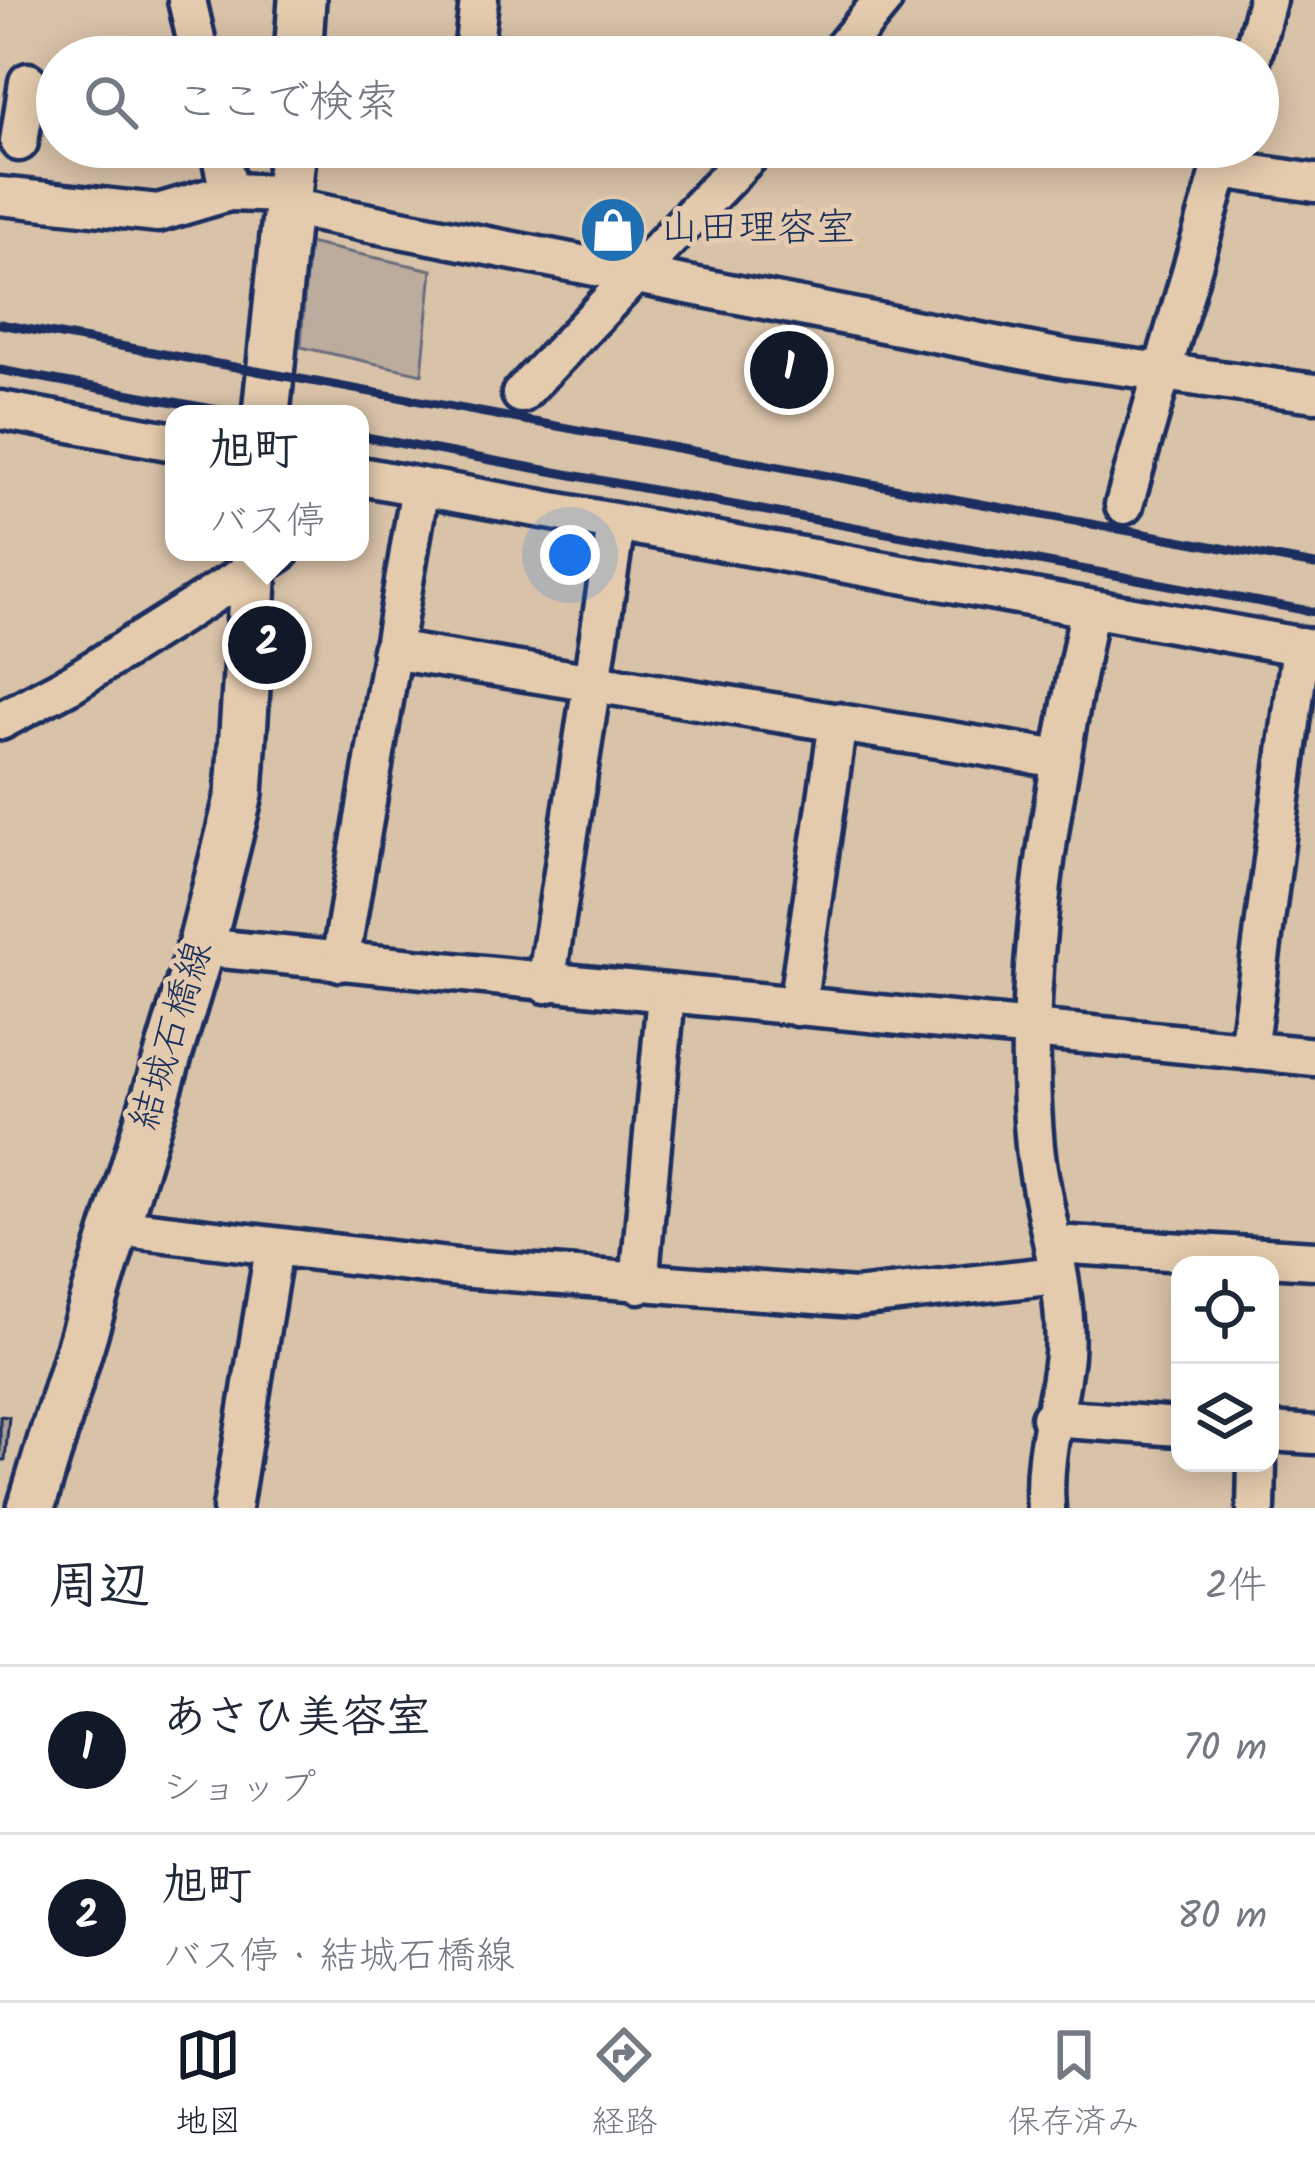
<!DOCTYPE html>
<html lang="ja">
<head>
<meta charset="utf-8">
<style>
	body { margin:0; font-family:Kalam,"Klee One",sans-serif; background:#f6f6f7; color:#1f2937 }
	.controls { position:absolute; right:36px; bottom:36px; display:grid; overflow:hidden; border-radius:24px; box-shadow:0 6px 30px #0003 }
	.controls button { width:108px; height:108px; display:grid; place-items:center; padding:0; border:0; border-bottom:3px solid #e0e1e3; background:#fff; color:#1f2937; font:60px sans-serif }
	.you { position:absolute; left:570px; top:555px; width:42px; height:42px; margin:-30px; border:9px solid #fff; border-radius:50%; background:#1a73e8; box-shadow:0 0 0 18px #1a73e833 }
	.badge { display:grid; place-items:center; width:78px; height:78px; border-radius:50%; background:#111827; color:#fff; font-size:39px; font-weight:700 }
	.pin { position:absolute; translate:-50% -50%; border:6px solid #fff; box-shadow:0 3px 12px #0006 }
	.popup { position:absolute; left:165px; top:405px; width:204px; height:156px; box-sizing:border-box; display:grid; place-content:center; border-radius:24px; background:#fff; filter:drop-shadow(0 3px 9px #0005); font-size:39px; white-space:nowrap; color:#747a83 }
	.popup b { font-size:45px; color:#1f2937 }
	.popup::after { content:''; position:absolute; left:50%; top:100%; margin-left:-24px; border:24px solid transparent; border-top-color:#fff }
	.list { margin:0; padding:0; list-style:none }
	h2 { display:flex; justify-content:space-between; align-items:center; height:156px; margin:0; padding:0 48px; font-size:51px }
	h2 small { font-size:39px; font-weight:400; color:#747a83 }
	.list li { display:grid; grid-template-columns:78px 1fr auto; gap:36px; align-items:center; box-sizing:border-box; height:168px; padding:0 48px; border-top:3px solid #e0e1e3 }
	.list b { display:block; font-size:45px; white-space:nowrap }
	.list p { margin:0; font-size:39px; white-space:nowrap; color:#747a83 }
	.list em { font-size:39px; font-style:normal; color:#747a83 }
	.icon { flex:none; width:66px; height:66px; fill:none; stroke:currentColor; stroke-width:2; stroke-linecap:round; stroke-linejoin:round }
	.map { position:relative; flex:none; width:1315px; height:1508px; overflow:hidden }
	.search { position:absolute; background:#fff; box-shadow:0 6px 30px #0003; left:36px; right:36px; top:36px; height:132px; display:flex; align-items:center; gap:30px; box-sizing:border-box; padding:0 42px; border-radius:66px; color:#747a83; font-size:45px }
	.sheet { height:492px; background:#fff }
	nav { display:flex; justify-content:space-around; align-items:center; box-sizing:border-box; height:168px; border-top:3px solid #e0e1e3; background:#fff; font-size:33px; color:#747a83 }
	nav a { display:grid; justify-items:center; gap:6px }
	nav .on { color:#111827 }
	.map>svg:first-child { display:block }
</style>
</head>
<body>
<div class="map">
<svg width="1315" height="1508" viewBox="0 0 1315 1508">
	<rect width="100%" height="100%" fill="#d8c2a8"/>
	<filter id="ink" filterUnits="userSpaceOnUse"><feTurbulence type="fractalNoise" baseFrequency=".00833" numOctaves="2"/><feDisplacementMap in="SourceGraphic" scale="24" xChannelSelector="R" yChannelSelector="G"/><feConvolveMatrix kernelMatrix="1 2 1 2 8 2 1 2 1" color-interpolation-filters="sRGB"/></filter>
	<g filter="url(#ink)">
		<path fill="#bcac9d" stroke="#6c6e7e" stroke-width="3" d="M308,243L432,270L422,374L301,347Z"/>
		<path fill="#a99d95" stroke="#1b2f5e" stroke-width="3" d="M0,1416L9,1417L5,1460H0Z"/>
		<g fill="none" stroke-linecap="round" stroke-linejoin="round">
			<g stroke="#1b2f5e" stroke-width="45">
				<g id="minor">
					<path d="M187,0L200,57"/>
					<path d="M479,0L473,53L524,57"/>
					<path d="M836,57L883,0"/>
					<path d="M1252,57L1267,0"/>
					<path d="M19,142L28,82"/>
					<path d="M219,147L229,192L290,194"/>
					<path d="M1222,169L1315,183"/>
					<path d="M0,196L158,213L229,192"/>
					<path d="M288,207L1067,359L1315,393"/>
					<path d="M521,394L757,147"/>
					<path d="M0,410L174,442"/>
					<path d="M360,476L1315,649"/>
					<path d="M1124,505L1227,147"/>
					<path d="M391,650L1060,759"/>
					<path d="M0,721L72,683L280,552"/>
					<path d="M201,947L1315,1057"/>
					<path d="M340,962L420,487"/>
					<path d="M546,984L616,525"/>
					<path d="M797,1007L838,722"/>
					<path d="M1248,1051L1301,646"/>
					<path d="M116,1227L457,1268L855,1298L1057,1275"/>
					<path d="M1054,1244L1315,1260"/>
					<path d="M639,1284L666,995"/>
					<path d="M1050,1418L1180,1427"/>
					<path d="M1270,1432L1315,1435"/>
					<path d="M232,1508L274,1248"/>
					<path d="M1046,1508C1041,1453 1059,1408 1064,1355C1069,1285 1042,1215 1035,1147C1018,969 1055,785 1089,611"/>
					<path d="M1256,1508L1257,1463"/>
				</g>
			</g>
			<g stroke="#1b2f5e" stroke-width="54">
				<g id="major">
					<path d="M298,57L302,0"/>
					<path d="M266,414L293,147"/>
					<path d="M31,1508L201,947L229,836L239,794L255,552"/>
				</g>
			</g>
			<use href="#minor" stroke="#e4cbad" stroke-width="36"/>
			<use href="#major" stroke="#e4cbad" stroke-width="45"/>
			<g stroke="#1b2f5e" stroke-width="9">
				<path d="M0,324L1315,565"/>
				<path d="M0,370L240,414"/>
				<path d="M360,436L1315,612"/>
			</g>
		</g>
	</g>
	<defs>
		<g id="shop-disc" transform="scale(3.45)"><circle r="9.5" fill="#1f6fb2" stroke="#e4cbad"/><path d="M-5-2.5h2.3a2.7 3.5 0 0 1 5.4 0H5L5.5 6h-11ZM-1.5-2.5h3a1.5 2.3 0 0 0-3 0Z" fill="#fff"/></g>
	</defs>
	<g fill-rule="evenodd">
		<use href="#shop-disc" x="613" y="230"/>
	</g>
	<g text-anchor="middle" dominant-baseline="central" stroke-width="10" stroke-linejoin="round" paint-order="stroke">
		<g font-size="39" fill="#1b2f5e" stroke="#e4cbad" text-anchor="start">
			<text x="660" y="230">山田理容室</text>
		</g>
		<g font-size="39" fill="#1b2f5e" stroke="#e4cbad">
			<text transform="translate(173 1036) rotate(-73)">結城石橋線</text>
		</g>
	</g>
</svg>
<div class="controls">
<button><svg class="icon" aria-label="locate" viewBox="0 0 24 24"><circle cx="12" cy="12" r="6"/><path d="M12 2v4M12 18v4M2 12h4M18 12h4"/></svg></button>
<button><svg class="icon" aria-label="layers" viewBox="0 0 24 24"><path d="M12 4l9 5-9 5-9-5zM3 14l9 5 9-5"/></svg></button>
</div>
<div class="you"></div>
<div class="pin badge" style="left:789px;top:370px">1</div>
<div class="pin badge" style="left:267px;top:645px">2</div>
<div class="popup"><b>旭町</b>バス停</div>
<div class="search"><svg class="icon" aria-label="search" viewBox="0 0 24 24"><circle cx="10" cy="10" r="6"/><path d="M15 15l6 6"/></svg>ここで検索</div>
</div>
<section class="sheet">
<h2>周辺<small>2件</small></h2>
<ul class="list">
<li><span class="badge">1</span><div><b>あさひ美容室</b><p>ショップ</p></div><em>70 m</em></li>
<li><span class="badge">2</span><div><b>旭町</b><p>バス停 · 結城石橋線</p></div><em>80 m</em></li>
</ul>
</section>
<nav>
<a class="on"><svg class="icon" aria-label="map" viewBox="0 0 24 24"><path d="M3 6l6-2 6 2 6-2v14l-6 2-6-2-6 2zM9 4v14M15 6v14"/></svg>地図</a>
<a><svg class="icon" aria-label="directions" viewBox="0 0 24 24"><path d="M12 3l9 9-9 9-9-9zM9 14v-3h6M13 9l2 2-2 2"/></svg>経路</a>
<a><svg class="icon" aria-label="saved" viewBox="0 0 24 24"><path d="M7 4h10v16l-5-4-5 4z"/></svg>保存済み</a>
</nav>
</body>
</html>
